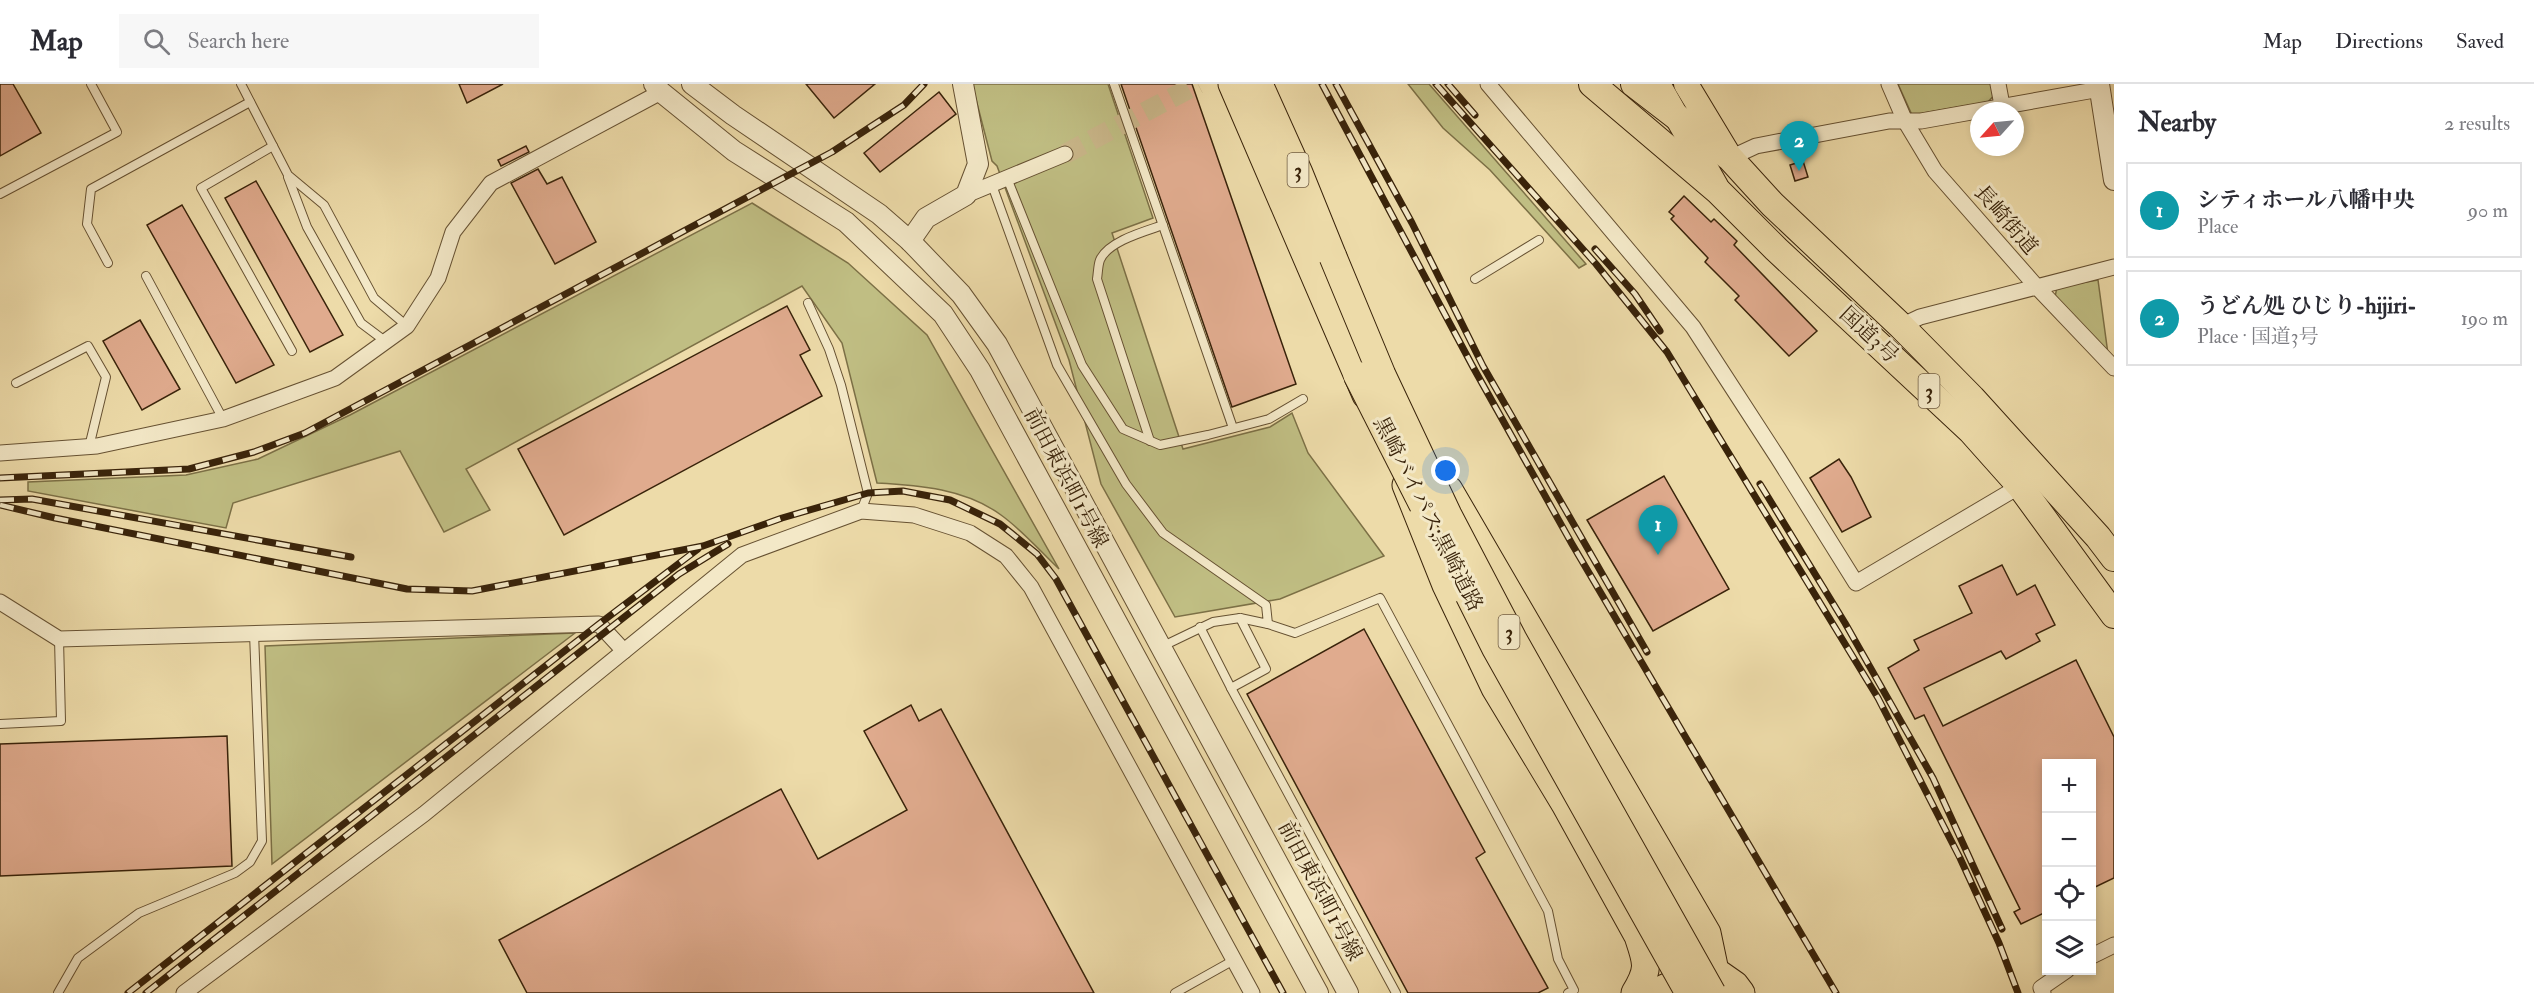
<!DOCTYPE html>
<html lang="en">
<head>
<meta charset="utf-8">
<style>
	body { margin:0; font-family:"IM FELL Double Pica","Noto Serif JP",serif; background:#f7f7f7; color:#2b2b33 }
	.controls { position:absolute; right:18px; bottom:18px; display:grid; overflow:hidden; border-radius:0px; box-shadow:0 3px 9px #0003 }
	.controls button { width:54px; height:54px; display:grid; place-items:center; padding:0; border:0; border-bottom:2px solid #e1e1e2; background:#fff; color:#2b2b33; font:30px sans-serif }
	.compass { position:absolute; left:1970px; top:18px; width:54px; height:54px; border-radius:50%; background:#fff; box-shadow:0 3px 9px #0003; rotate:243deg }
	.you { position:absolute; left:1446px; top:387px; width:21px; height:21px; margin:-15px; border:4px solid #fff; border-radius:50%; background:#1a73e8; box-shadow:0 0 0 9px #1a73e833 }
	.badge { display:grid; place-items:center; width:39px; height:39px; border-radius:50%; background:#1a73e8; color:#fff; font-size:20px; font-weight:700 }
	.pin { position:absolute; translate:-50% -50px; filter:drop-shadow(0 2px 3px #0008) }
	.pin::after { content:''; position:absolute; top:32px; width:21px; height:18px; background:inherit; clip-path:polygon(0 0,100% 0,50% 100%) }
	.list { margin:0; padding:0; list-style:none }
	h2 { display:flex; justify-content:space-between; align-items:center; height:78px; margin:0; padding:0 24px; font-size:26px }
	h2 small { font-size:20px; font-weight:400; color:#7c7c81 }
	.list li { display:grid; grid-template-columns:39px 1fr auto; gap:18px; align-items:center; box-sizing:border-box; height:96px; margin:0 12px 12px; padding:0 12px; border:2px solid #e1e1e2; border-radius:0px }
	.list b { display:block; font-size:22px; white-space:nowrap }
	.list p { margin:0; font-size:20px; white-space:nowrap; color:#7c7c81 }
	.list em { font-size:20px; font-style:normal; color:#7c7c81 }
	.icon { flex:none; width:33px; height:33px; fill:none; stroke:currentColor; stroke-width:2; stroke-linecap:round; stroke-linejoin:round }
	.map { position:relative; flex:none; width:2114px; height:909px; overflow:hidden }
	header { display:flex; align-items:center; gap:36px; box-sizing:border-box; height:84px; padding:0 30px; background:#fff; border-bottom:2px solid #e1e1e2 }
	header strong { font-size:28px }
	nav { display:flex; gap:33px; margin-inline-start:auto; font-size:21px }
	.search { width:420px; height:54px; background:#f7f7f7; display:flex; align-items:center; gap:15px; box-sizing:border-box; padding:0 21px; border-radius:0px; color:#7c7c81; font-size:22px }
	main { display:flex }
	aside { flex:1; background:#fff }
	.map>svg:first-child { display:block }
</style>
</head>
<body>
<header>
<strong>Map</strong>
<div class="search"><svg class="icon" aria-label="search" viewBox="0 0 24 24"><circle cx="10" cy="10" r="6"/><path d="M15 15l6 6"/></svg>Search here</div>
<nav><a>Map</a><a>Directions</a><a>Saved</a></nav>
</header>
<main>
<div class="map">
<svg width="2114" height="909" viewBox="0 0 2114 909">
	<rect width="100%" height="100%" fill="#eddba9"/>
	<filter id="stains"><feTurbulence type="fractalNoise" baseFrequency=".00333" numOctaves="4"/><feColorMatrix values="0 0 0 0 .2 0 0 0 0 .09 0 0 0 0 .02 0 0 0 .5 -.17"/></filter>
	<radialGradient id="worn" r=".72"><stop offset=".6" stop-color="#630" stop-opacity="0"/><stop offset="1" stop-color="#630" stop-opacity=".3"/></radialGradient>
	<g fill="#c0be83" stroke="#7c7046" stroke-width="1.5">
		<path d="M972,0H1108L1153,134L1112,149L1183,365L1270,343L1292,329L1308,369L1384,472L1280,515L1175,533L1101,400L1069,276L997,82L992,77Z"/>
		<path d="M1408,0H1429L1586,180L1579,184L1490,86L1443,44Z"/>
		<path d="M1898,0H1994L1996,9L1988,18L1912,31Z"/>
		<path d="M752,119L848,179L927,251L1059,485C1040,467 1022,446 1001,431C966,405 919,401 877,399L842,259L802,202L466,385L490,426L444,448L400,367L233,419L226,444L28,407V398L186,391L258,375L350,331Z"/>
		<path d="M2098,196L2108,270L2055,213L2057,203Z"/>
		<path d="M575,549L272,780L265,562Z"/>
	</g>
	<g fill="#e0ab8e" stroke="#39230a" stroke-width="1.5">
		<path d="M0,0H13L41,49L0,72Z"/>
		<path d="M459,0H503L467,19Z"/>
		<path d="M806,0H875L834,34Z"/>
		<path d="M1121,0H1192L1296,300L1232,323Z"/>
		<path d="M939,8L956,30L880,88L864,69Z"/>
		<path d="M526,62L529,68L501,82L498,76Z"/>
		<path d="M1803,77L1808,93L1795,97L1790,81Z"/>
		<path d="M538,85L547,100L562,93L596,158L555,180L511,99Z"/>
		<path d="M256,97L343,251L310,268L225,114Z"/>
		<path d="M1684,112L1711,138L1714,135L1737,157L1734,161L1817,247L1789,272L1735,216L1739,212L1705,178L1708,174L1671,135L1674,132L1669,128Z"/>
		<path d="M182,121L274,281L236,299L147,141Z"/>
		<path d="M787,222L810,266L800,271L822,312L564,451L518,365Z"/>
		<path d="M140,236L180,305L142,326L103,257Z"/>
		<path d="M1839,375L1851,393L1871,433L1842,448L1810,394Z"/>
		<path d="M1664,392L1729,505L1653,547L1587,436Z"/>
		<path d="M2002,481L2017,511L2035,501L2055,541L2036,550L2040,557L2006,575L2001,567L1924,604L1943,642L2076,576L2114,653V794L2091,805V680H2046V828L2021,840L2014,828L2020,825L1924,631L1915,635L1888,584L1919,566L1914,556L1972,529L1959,502Z"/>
		<path d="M1364,545L1485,768L1476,774L1548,904L1538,909H1408L1247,610Z"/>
		<path d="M911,621L919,637L941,625L1094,909H527L499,856L781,705L818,775L907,726L864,647Z"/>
		<path d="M227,652L232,782L0,792V660Z"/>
	</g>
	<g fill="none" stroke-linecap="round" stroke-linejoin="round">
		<path stroke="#c9b689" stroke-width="20" stroke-dasharray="20 10" stroke-linecap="butt" d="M1065,70L1198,0"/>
		<g stroke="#665132" stroke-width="10">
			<g id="service">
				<path d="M241,0L288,91L324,121L374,214L407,242"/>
				<path d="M1114,0L1233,344"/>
				<path d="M273,62L201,104L292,267"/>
				<path d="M288,93L307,143L361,239L385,257"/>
				<path d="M1007,94L1082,281L1123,345L1160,361L1208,351L1269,335L1303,315"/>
				<path d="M992,101L1057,281L1126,400L1163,449L1266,521L1268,540L1240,534L1213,538L1161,563"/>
				<path d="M0,110L117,48L91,0"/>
				<path d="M108,179L87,140L91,105L250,18"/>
				<path d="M146,192L223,335"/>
				<path d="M1475,195L1539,156"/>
				<path d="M808,219L829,265L841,301L868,409L861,427"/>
				<path d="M16,299L88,262L106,293L89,363"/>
				<path d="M1150,357L1097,195C1098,189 1098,181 1100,176C1108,157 1146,147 1163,141"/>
				<path d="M1268,540L1295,549L1380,514L1548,827L1558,875L1574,906L1568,909"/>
				<path d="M1200,543L1231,604L1266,585L1240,534"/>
				<path d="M1231,604L1396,909"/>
				<path d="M0,640L61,637L59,555"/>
				<path d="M58,909L78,874L139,829L235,789L250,778L262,757L254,549"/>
				<path d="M1175,909L1234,876"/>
			</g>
		</g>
		<g stroke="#665132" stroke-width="17">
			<g id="minor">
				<path d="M1488,0L1693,243L1778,374L1856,499L2020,402"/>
				<path d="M1889,0L1905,37L1935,87L2036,202L2114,284"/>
				<path d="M1998,0L2002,21"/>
				<path d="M1730,74L1756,62L1889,37H1921L2100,5"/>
				<path d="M966,111L1065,70"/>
				<path d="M1901,242L1920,233L2114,183"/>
				<path d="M0,369L97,362L223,335L335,294L407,242L438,194L453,148L491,99L661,8"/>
				<path d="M0,518L59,555L599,540L624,567"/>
				<path d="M2092,872L2114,861"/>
				<path d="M184,909L424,730L742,471L861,427L914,431L970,449L1006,472L1031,503L1252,909"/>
				<path d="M2043,909L2041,904L2067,886"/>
			</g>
		</g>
		<g stroke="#665132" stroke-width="22">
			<g id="tertiary">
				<path d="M654,0L661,8L734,67L846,138L943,230L980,286L1318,909"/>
				<path d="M692,0L733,31L879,130L910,157L961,210L997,260L1348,909"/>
				<path d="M2099,0L2114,96"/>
				<path d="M910,157L926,134L966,111L978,80L963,0"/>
			</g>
		</g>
		<g stroke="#39230a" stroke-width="26">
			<g id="primary">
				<path d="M1658,0L1716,102"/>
				<path d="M1686,0L1730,73"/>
			</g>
		</g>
		<g stroke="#39230a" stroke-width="28">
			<g id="trunk">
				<path d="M1592,0L1718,107L1776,165L1971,347L2020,402L2114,531"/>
				<path d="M1634,0L1730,74L1772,120L1901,242L1972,314L2098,453L2114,474"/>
			</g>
		</g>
		<g stroke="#39230a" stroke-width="29">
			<g id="motorway">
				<path d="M1232,0L1366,311"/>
				<path d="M1259,0L1299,89L1333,173"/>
				<path d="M1406,401L1446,501L1495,604L1565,720L1638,852C1647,879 1650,884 1635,909"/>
				<path d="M1449,406L1707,849L1715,887L1735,901L1741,909"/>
				<path d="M1654,909L1693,891L1703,889"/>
			</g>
		</g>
		<use href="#service" stroke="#f3e8c7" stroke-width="8"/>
		<use href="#minor" stroke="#f3e8c7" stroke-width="15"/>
		<use href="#tertiary" stroke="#f3e8c7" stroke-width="20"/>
		<use href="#primary" stroke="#eddba9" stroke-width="24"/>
		<use href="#trunk" stroke="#eddba9" stroke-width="26"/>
		<use href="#motorway" stroke="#eddba9" stroke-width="27"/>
		<g stroke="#39230a" stroke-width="7">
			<g id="rail">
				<path d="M1322,0L1473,283L1572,460L1836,909"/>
				<path d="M1336,0L1412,139L1483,282L1647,568"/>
				<path d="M1436,0L1596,180L1667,268L1878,614L1960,774L1999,859L2018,909"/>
				<path d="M1448,0L1475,31"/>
				<path d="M1595,165L1635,210L1660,247"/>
				<path d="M0,394L189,385L254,368L305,349L832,68L904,21L924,0"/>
				<path d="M1760,400L1845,539L1933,694L2002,845"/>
				<path d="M0,416L32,415L351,473"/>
				<path d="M0,421L55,434L407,505L472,507L703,462L782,434L868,409L903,407L950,416L1000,440L1037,470L1056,495L1283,909"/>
				<path d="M128,909L599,540L698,465"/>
				<path d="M146,909L679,490L728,460"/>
			</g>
		</g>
		<use href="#rail" stroke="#f3e8c7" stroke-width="4.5" stroke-dasharray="14" stroke-linecap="butt"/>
		<g stroke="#39230a" stroke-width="29" stroke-linecap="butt">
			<g id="motorway-bridge">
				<path d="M1333,173L1382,291L1448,431L1513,555L1712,909"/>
				<path d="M1357,291L1423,421"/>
				<path d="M1469,511L1496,565L1689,909"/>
			</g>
		</g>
		<use href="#motorway-bridge" stroke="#eddba9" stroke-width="27"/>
	</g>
	<g text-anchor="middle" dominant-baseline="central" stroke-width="6" stroke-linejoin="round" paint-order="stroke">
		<g fill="#f3e8c7" stroke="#715e43" stroke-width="1.5">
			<rect x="1287.5" y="69" width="21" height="34" rx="4.5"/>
			<rect x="1918.5" y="290" width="21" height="34" rx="4.5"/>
			<rect x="1498.5" y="531" width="21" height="34" rx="4.5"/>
		</g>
		<g font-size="20" font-weight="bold" fill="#39230a">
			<text x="1298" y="86">3</text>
			<text x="1929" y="307">3</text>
			<text x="1509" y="548">3</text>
		</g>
		<g font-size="21" fill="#39230a" stroke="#f3e8c7">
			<text transform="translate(2006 136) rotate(49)">長崎街道</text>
			<text transform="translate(1869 251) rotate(43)">国道3号</text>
			<text transform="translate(1066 394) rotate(62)">前田東浜町1号線</text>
			<text transform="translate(1428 430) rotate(63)">黒崎バイパス;黒崎道路</text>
			<text transform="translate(1320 807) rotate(62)">前田東浜町1号線</text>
		</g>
	</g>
	<rect width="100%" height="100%" filter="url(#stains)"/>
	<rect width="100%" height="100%" fill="url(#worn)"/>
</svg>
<div class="controls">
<button>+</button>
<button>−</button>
<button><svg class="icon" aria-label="locate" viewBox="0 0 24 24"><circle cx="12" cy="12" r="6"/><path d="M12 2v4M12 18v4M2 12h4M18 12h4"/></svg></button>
<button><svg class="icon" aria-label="layers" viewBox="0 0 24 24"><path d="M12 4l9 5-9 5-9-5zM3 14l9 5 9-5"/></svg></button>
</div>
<svg class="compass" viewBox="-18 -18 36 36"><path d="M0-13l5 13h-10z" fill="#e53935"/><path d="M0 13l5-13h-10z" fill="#7c7c81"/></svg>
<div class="you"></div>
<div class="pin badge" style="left:1658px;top:471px;background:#0f9aa8">1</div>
<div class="pin badge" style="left:1799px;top:87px;background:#0f9aa8">2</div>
</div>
<aside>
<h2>Nearby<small>2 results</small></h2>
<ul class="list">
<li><span class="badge" style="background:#0f9aa8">1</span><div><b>シティホール八幡中央</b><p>Place</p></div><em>90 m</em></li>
<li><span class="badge" style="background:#0f9aa8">2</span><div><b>うどん処 ひじり-hijiri-</b><p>Place · 国道3号</p></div><em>190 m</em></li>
</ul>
</aside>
</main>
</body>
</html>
